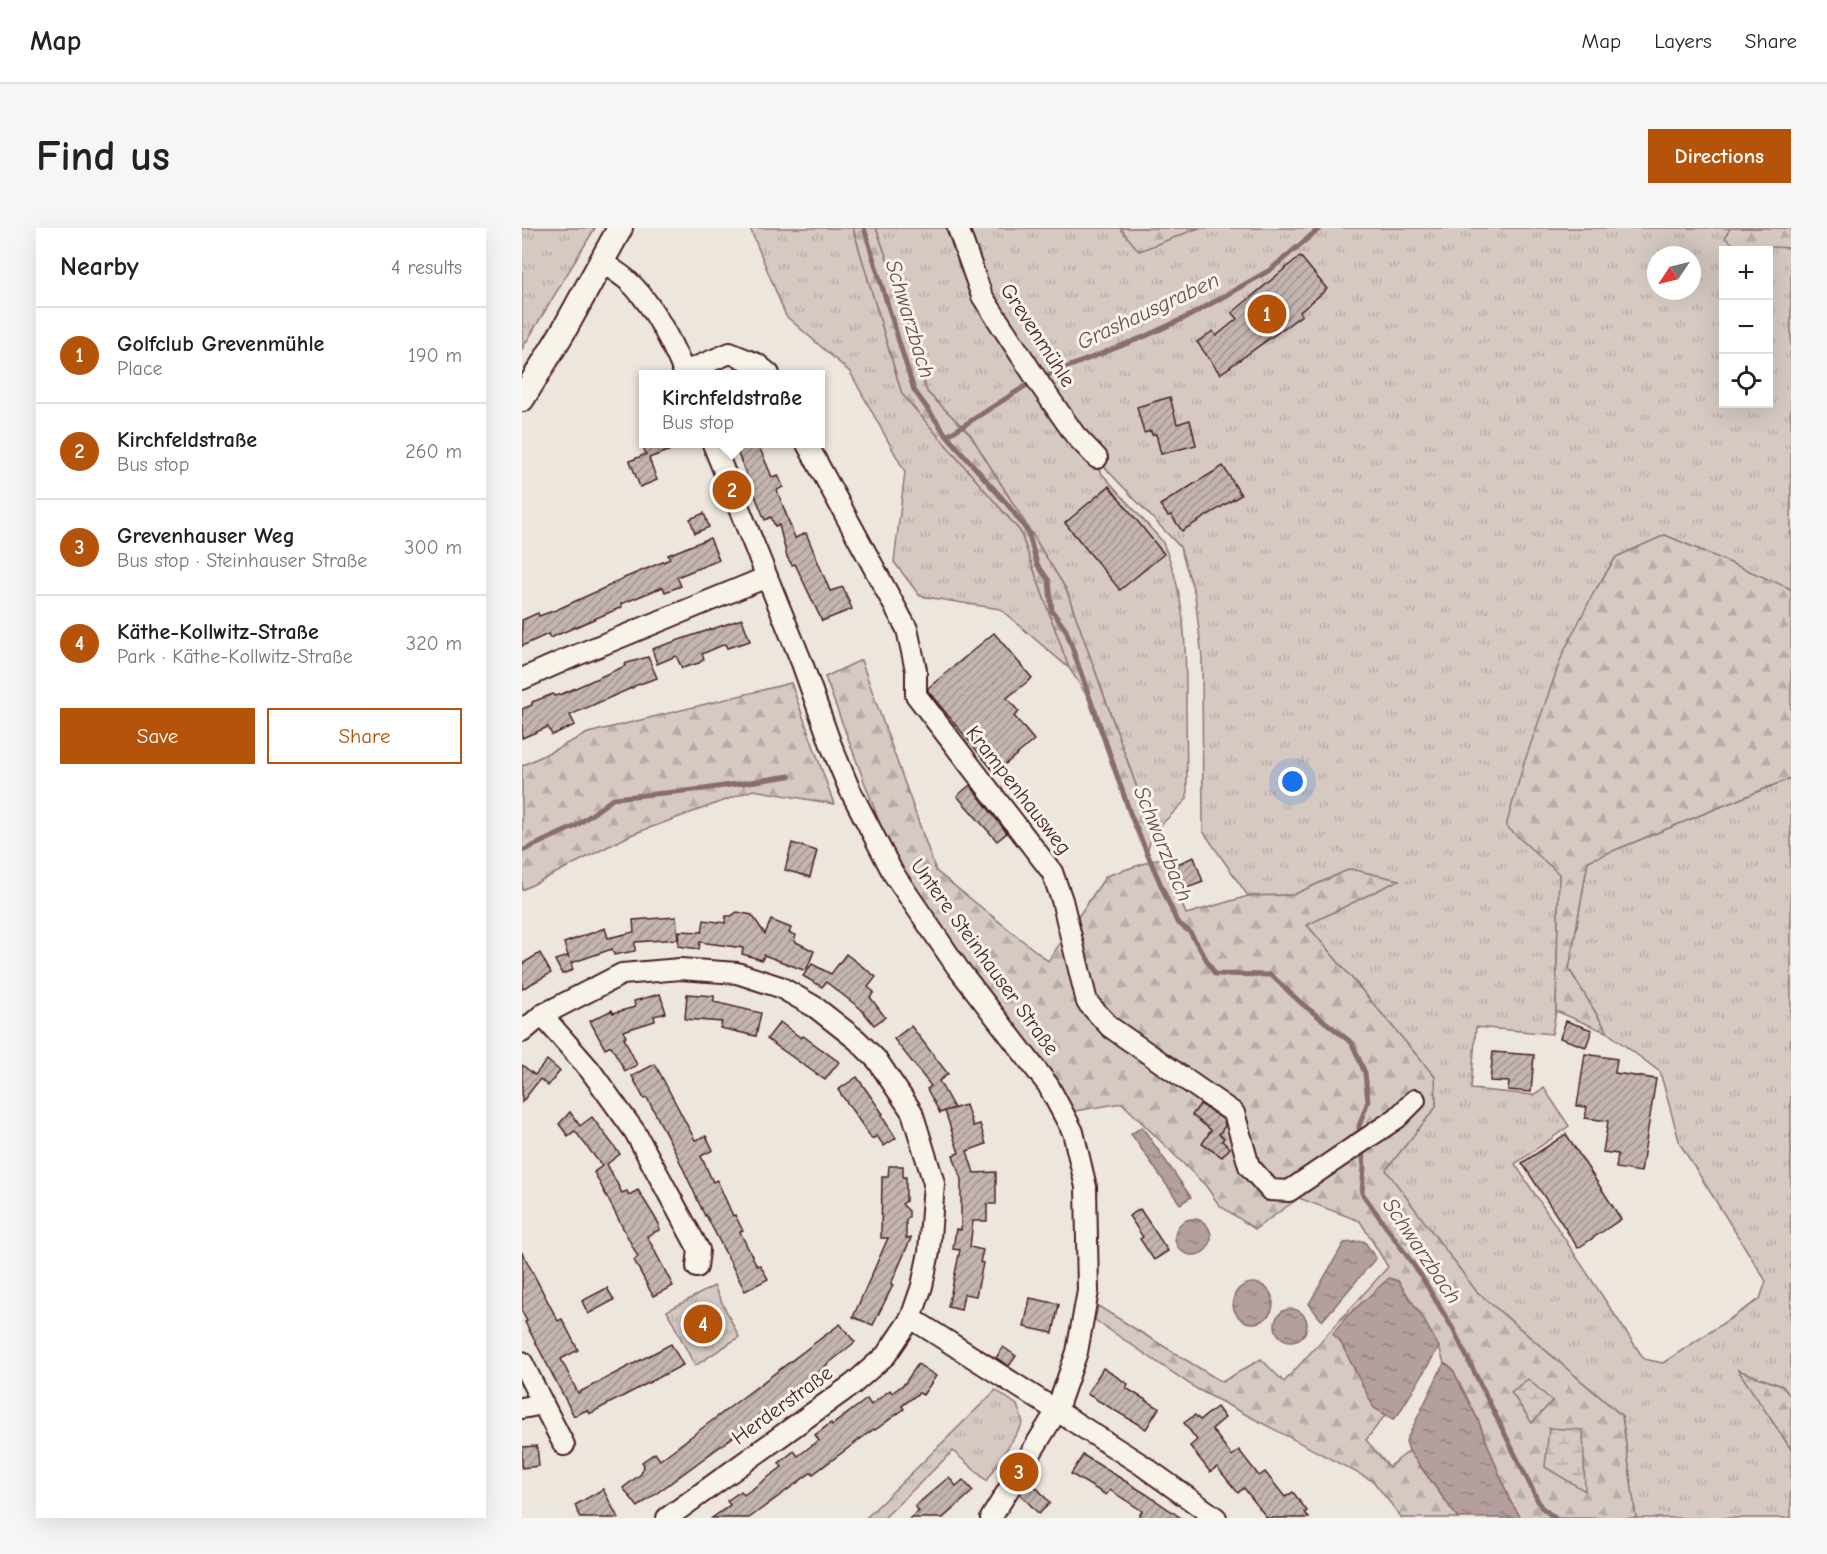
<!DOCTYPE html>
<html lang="en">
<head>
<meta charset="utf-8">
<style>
	body { margin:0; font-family:"Comic Neue",sans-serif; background:#f6f6f6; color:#222 }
	.controls { position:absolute; right:18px; top:18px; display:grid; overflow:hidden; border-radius:0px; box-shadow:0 6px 24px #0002 }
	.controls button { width:54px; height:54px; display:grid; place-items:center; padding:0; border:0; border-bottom:2px solid #e0e0e0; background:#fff; color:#222; font:30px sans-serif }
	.compass { position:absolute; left:1125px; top:18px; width:54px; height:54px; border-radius:50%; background:#fff; box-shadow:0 6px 24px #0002; rotate:235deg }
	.you { position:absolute; left:771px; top:554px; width:21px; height:21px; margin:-15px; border:4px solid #fff; border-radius:50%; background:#1a73e8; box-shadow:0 0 0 9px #1a73e833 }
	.badge { display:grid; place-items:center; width:39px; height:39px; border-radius:50%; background:#b45309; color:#fff; font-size:20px; font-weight:700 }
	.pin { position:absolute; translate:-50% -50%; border:3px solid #fff; box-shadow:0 2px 6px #0006 }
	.popup { position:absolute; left:117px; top:142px; width:186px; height:78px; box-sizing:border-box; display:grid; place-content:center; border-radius:0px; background:#fff; filter:drop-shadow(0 2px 4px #0005); font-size:20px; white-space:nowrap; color:#767676 }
	.popup b { font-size:22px; color:#222 }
	.popup::after { content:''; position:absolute; left:50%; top:100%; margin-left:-12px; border:12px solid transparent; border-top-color:#fff }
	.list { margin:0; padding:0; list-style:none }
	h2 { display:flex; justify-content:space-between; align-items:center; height:78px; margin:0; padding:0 24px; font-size:26px }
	h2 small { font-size:20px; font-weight:400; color:#767676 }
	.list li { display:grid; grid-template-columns:39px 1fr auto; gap:18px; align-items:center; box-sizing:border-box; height:96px; padding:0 24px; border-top:2px solid #e0e0e0 }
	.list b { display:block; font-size:22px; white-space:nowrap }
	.list p { margin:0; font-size:20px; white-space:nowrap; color:#767676 }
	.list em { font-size:20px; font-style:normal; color:#767676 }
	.actions { display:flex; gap:12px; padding:18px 24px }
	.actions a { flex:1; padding:14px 0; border:2px solid #b45309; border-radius:0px; text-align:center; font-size:21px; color:#b45309 }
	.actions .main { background:#b45309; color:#fff }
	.icon { flex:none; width:33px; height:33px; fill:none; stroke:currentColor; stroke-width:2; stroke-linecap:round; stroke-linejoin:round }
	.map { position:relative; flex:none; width:1269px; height:1290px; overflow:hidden; border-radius:0px }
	header { display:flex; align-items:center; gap:36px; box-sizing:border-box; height:84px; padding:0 30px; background:#fff; border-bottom:2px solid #e0e0e0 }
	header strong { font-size:28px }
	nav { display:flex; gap:33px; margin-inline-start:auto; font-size:21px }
	.intro { display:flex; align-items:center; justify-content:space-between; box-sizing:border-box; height:144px; padding:0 36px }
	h1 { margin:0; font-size:42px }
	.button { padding:15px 27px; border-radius:0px; background:#b45309; color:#fff; font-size:21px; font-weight:700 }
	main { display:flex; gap:36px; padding:0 36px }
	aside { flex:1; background:#fff; border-radius:0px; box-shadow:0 6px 24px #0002 }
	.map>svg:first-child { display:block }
</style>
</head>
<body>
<header>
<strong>Map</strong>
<nav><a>Map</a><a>Layers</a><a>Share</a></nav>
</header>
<div class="intro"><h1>Find us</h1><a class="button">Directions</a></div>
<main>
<aside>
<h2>Nearby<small>4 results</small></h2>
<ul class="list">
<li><span class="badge">1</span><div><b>Golfclub Grevenmühle</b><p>Place</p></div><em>190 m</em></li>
<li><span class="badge">2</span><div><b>Kirchfeldstraße</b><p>Bus stop</p></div><em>260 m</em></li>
<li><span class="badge">3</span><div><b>Grevenhauser Weg</b><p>Bus stop · Steinhauser Straße</p></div><em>300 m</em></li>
<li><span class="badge">4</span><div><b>Käthe-Kollwitz-Straße</b><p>Park · Käthe-Kollwitz-Straße</p></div><em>320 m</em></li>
</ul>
<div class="actions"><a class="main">Save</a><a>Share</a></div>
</aside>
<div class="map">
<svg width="1269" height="1290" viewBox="0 0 1269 1290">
	<defs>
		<pattern id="grass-tufts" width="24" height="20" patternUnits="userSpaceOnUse" patternTransform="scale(1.5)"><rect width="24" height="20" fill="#d5c9c2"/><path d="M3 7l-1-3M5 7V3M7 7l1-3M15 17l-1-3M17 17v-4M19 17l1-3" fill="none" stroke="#b8aca7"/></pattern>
		<pattern id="forest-firs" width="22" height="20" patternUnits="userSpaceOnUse" patternTransform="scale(1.5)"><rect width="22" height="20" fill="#d5c9c2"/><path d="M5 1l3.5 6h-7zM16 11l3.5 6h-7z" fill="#b8aca7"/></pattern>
		<pattern id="wetland-marsh" width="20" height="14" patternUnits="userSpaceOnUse" patternTransform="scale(1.5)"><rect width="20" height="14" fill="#d5c9c2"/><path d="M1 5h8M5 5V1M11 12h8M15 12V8" fill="none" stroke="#b8aca7"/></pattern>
		<pattern id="water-ripples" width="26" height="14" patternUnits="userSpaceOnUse" patternTransform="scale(1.5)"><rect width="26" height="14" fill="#b39f9d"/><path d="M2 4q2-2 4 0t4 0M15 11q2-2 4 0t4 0" fill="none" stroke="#948180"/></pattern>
		<pattern id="building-hatch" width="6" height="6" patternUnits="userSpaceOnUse" patternTransform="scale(1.5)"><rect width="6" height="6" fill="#c4b5b0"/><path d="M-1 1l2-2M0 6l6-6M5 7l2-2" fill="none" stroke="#a1938f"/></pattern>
	</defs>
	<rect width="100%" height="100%" fill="#ece6dd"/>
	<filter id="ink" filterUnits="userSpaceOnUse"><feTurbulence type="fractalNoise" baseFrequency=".0167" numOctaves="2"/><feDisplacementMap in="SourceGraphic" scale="12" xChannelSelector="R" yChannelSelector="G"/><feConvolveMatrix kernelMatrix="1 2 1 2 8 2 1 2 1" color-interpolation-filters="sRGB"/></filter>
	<g filter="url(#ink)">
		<g fill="url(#grass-tufts)" stroke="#907476" stroke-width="1.5" fill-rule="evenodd">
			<path d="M0,0H73L0,121Z"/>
			<path d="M228,0H331L380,166L498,303L547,440L478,381L398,368L372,334L383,244L328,144L264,88Z"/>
			<path d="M354,0H425L451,72L549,211L640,313C663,362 664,416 664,470C664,504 665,537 665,571L631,605L544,361L448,206L405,164L366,34Z"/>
			<path d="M430,0H1269V361L1143,307L1094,329L1071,366L1037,646L1034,783L1030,806L954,799L949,861L1011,867L1022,860L1047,898L993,936L1122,1131L1141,1135L1238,1071L1244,1053L1158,916L1138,844L1086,805L1047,741L1066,633L1269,550V1169L1260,1158L1217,1143L1269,1221V1290H1114L1100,1188L954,1063L863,942L914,879L913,849L785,697L876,652L828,641L771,667L726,668L681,603L680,430L673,367L658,319L554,209ZM1202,22H1246V176H1202ZM1134,27H1170V63H1134Z"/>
			<path d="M192,1058L217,1109L173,1138L145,1083Z"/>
			<path d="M474,1162L495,1177L501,1195L465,1253L431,1223L362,1290H344Z"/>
		</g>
		<g fill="url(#forest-firs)" stroke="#907476" stroke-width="1.5">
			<path d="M331,0H354L366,34L405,164L448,206L544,361L631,605L624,627L575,483L547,440L498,303L380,166Z"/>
			<path d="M598,0H677L617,23Z"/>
			<path d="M1208,0H1269V20L1213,17L1203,10Z"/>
			<path d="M1143,307L1269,361V550L1066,633L1047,741L1086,805L1034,783L1037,646L984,598L1002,535L1041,425L1071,366L1094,329Z"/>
			<path d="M339,432L414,643L526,733L584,648L642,629L664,686L726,668L771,667L828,641L877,652L785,697L913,849L914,879L864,942L954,1063L1100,1188L1114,1290H999L988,1273L956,1192L930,1140L922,1135L917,1119L876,1053L867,1051L823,1090L818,1113L852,1179L864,1186L844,1212L867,1239L887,1223L936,1290H880L851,1253L675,1161L573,1092L576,1078L700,1154L739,1131L762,1154L866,1039L838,993L777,970L733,1001L697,977L684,958L600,875L553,883L457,756L372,633L303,449Z"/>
			<path d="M269,455L312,576L231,562L111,606L0,662V538L66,505Z"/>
			<path d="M1216,1142L1260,1158L1269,1169V1221Z"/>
		</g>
		<g fill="url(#wetland-marsh)" stroke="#907476" stroke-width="1.5">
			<path d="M1006,1151L1030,1173L1010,1195L989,1164Z"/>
			<path d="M1027,1200L1061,1202L1063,1263L1023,1239Z"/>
		</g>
		<g fill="url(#water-ripples)" stroke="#896c6f" stroke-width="1.5">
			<path d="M620,899L669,969L658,976L609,906Z"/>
			<circle cx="671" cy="1009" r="18"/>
			<path d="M842,1013L854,1030L800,1093L787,1076L822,1015Z"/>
			<path d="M867,1050L876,1053L899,1087L917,1119L876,1187L871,1191L852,1180L818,1113L811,1106L823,1090Z"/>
			<circle cx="731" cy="1075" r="20"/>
			<circle cx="769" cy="1097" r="16"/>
			<path d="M922,1135L930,1140L956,1192L988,1273L999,1290H936L887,1223L884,1213Z"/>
		</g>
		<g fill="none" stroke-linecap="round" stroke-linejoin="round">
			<g stroke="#896c6f" stroke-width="5">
				<path d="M342,0L392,162L425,208L486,277L506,304L515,336L527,353L530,383L544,402L609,588L655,694L668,704L693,746L749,747L779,775L830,815L843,845L846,873L837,898L838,908"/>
				<path d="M523,148L624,108L669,87L748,42L798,0"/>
				<path d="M425,208L505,157"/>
				<path d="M0,623L54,598L92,570L182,561L267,548"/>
				<path d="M840,921L842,939L840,965L898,1046L931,1101L1019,1279L1033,1290"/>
			</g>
		</g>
		<g fill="url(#building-hatch)" stroke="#4a1f2b" stroke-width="1.5">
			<path d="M778,28L805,61L778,84L780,87L698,146L675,114L691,103L694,108L715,91L710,85Z"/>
			<path d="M648,169L655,196L668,192L674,217L639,226L634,206L630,207L629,203L622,205L615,179Z"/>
			<path d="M120,216L162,217L127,230L135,252L118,259L108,233L124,226Z"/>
			<path d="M212,216H236L250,249L256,247L261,259L255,262L273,310L284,305L308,363L321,359L330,381L300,393L273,336L270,337L265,329L257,297L253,298L249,289L243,292Z"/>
			<path d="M701,238L719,267L660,303L649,287L646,288L638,277Z"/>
			<path d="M587,258L642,326L598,362L543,295Z"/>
			<path d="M182,285L187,299L173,305L168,291Z"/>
			<path d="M188,310L197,332L155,349L159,358L143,364L141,359L99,376L100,379L28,410L26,406L0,418V392L16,385L17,388L34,382L91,356L90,355L148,331L146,327Z"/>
			<path d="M220,391L228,413L205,420L203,416L180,426L182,431L177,435L160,440L154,428L135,436L130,421Z"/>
			<path d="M472,405L510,450L485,470L497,484L492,488L512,512L473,545L406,463V460Z"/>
			<path d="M126,429L135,450L112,458V459L48,487L53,497L30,507L26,499L0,510V481L10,477V474L31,466L32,468L40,466L103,438L102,436Z"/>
			<path d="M448,557L485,605L475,613L435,568Z"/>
			<path d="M270,615L295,623L288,649L263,642Z"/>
			<path d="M672,629L681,654L662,661L653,637Z"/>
			<path d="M215,684L230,687L243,706L249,692L269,700L267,705L274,707L272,713L292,723L284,743L242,727L240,732L220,726L221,720L178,714L177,721L156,718L157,703L180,704L182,692L203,695L204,688H209Z"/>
			<path d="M154,689L156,711L113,714V723L92,727L90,721L49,735L51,742L40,746L33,732L46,728L47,731L42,715L83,700L86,710L112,704L111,692Z"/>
			<path d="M18,725L29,745L0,761V736Z"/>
			<path d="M324,726L354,749L346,759L352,764L348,769L363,789L352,797L339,781L304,754L300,759L281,748L290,736L309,746Z"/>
			<path d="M138,766L144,785L132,788L133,793L101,803L104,809L102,810L115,837L103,843L89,818L83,821L68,793L90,782L91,785L113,779L112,773Z"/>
			<path d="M165,766L192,768V774L239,785L234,808L198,800L200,794L163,791Z"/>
			<path d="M1044,793L1070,802L1064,819L1038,810Z"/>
			<path d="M258,794L279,810L281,808L317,834L303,852L245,811Z"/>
			<path d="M389,798L426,846L417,853L432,880L418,885L405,861L409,858L372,811Z"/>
			<path d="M971,824L1012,827L1009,864L986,862L987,854L968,853Z"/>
			<path d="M1063,826L1095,831L1093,845L1134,851L1119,944L1094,940L1096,926L1081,924L1086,893L1063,890L1065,879L1055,878Z"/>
			<path d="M25,832L38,843L26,858L18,851L0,874V837L13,847Z"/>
			<path d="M133,836L173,912L184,908L191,922L179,928L191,954L195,952L211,988L213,987L221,1003L218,1004L235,1038L238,1037L246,1051L223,1063L184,987L183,988L153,923L125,870L122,871L110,848Z"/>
			<path d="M335,849L361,886L359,887L374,910L362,918L355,908L350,911L316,862Z"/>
			<path d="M678,876L702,892L703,898L697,906L702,910L700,913L708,920L700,929L680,916L689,902L670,887Z"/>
			<path d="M444,877L451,898L458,896L464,916L445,923L452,945L474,944V976H465V993H451L448,1019L461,1022L458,1034L461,1035L454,1068L442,1066L439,1082L426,1079L438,1022L431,1021L434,1001L439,1002V951L431,927L437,925L423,883Z"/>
			<path d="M48,884L58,898L70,889L98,926L85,936L100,965L105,963L107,967L116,962L137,996V1002L125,1008L151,1058L131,1068L112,1032L116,1029L72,944L80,938L53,903L46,908L37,896Z"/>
			<path d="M1044,906L1099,991L1056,1020L1000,935Z"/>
			<path d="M367,938H381V949H384V973L380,976L387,983V989L384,992V1010H389L369,1056L371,1057L351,1097L331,1089L366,1010H359L360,949H366Z"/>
			<path d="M618,981L646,1023L632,1032L618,1011L621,1009L607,988Z"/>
			<path d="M0,1024L36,1093L40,1091L56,1122L39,1131L56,1165L149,1116L161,1137L67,1186L65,1182L52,1188L3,1094L5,1093L0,1084Z"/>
			<path d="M85,1060L92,1072L66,1086L60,1073Z"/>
			<path d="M508,1070L537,1076L531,1105L502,1099Z"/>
			<path d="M318,1096L333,1114L269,1166L116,1279L101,1260L119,1246L122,1237L120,1234L133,1225L138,1232Z"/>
			<path d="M481,1119L494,1128L487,1138L474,1130Z"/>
			<path d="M396,1136L414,1148L401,1167L397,1165L380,1178L382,1181L353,1202L352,1201L291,1246L290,1244L227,1290H190L208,1277L205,1273L219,1263L222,1267L260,1239L257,1235L272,1223L276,1228L297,1212L293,1207L309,1195L310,1197L345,1171L349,1177L368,1162L370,1165L383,1155Z"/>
			<path d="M581,1140L606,1156L604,1160L637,1180L624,1201L565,1166Z"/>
			<path d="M695,1179L703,1190L690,1201L710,1228L717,1222L737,1248L743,1244L763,1269L771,1264L785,1283L783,1284L787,1290H745L722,1260L716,1265L695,1239L688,1244L668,1218L675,1212L662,1195L673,1187L678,1192Z"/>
			<path d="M15,1218L17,1238L0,1240V1219Z"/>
			<path d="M561,1227L624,1266L659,1290H616L620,1283L608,1275L588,1262L584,1267L549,1246Z"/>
			<path d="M427,1249L434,1258L441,1252L451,1263L421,1290H388L397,1283L393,1278Z"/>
			<path d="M508,1252L528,1275L517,1286L498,1266Z"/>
			<path d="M81,1261L96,1290H58L53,1277Z"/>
		</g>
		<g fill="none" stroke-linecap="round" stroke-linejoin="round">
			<g stroke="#4a1f2b" stroke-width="24">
				<g id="minor">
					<path d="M436,0L460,68L519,158L553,207L575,230"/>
					<path d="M80,34C88,40 97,45 104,51C130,73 150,115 163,146"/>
					<path d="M162,144L208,125L235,136L247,146"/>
					<path d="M191,216L280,435L309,517L327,560L371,645L435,739L526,857L551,904L564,959L566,1063L555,1124L534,1184L469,1290"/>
					<path d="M285,216L385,401L394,442V467L530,644L540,672L565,774L588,799L712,885L727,938L748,962L767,963L875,890L893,872"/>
					<path d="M0,451L43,432L245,349"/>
					<path d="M20,787L68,842L113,904L177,1022L175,1039"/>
					<path d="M0,804L20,787L100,746L158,741L215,745L258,759L293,779L335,812L355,832L390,884L412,955L407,1024L400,1058L389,1090L364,1127L331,1156L145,1290"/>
					<path d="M389,1090L620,1237L694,1290"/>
					<path d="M0,1134L21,1176L0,1180"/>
					<path d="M21,1176L42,1217"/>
				</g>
			</g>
			<g stroke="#4a1f2b" stroke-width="28">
				<path id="major" d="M0,171L42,102L98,0"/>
			</g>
			<use href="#minor" stroke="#f7f3e8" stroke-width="20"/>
			<use href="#major" stroke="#f7f3e8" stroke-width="24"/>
		</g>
	</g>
	<g text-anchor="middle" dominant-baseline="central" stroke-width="6" stroke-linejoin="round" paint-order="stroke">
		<g font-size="21" fill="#4a1f2b" stroke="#f7f3e8">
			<text transform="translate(516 107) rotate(57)">Grevenmühle</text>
			<text transform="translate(497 562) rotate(52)">Krampenhausweg</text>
			<text transform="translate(463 729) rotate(54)">Untere Steinhauser Straße</text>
			<text transform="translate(260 1177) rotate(-36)">Herderstraße</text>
		</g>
		<g font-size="22" font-style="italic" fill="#6f4c53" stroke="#f7f3e8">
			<text transform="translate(626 83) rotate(-25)">Grashausgraben</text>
			<text transform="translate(388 91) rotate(73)">Schwarzbach</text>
			<text transform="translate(641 616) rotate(68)">Schwarzbach</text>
			<text transform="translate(900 1023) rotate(56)">Schwarzbach</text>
		</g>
	</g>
</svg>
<div class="controls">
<button>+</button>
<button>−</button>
<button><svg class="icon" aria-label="locate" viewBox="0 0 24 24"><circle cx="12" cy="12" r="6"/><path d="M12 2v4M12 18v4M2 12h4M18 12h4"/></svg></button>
</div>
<svg class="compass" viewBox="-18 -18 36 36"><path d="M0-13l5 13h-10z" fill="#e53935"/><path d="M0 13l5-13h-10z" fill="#767676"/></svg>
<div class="you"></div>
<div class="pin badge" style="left:745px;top:86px">1</div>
<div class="pin badge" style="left:210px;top:262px">2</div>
<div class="popup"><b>Kirchfeldstraße</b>Bus stop</div>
<div class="pin badge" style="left:497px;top:1244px">3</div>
<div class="pin badge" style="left:181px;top:1096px">4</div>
</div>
</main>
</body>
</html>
